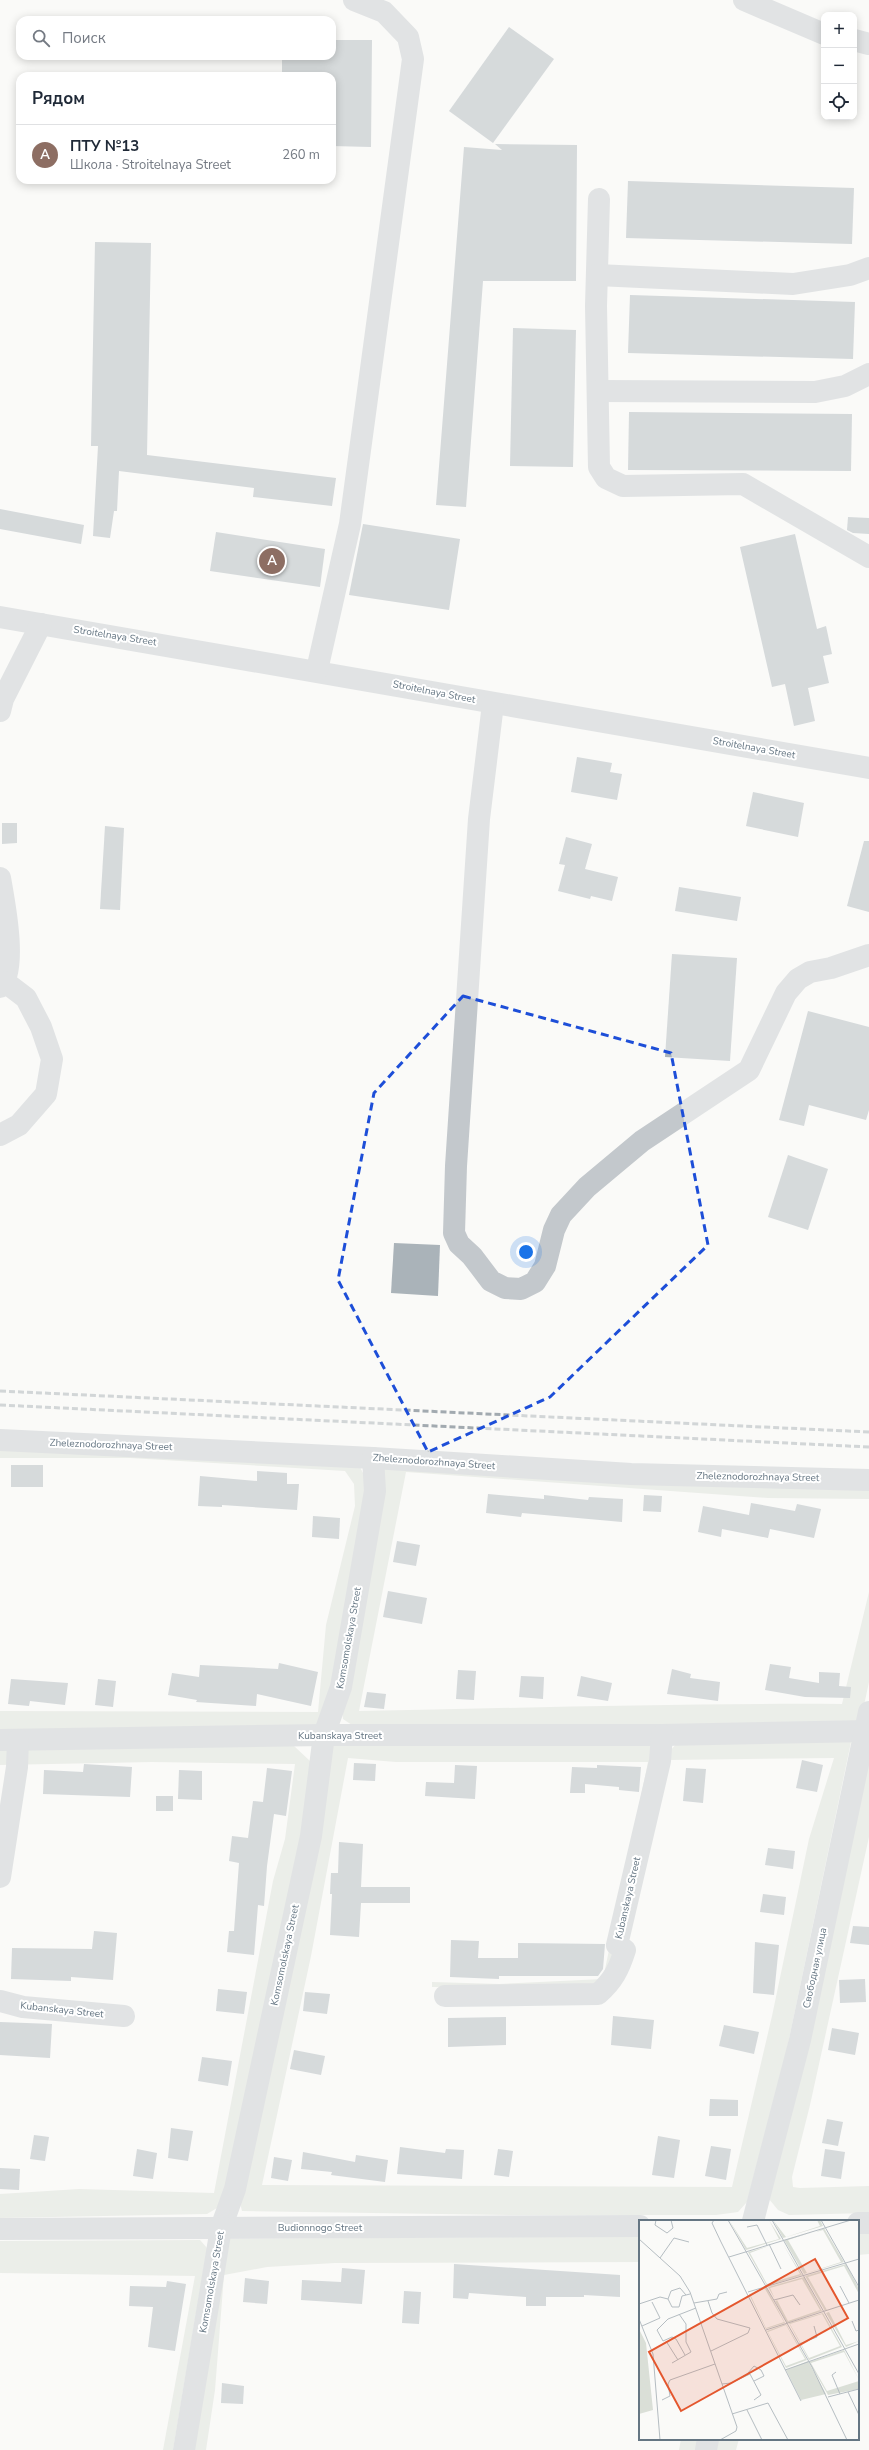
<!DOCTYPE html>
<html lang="ru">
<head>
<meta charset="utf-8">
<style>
	body { margin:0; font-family:"Nunito Sans",sans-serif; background:#f6f6f7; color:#1f2937 }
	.controls { position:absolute; right:12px; top:12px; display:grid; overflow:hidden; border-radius:8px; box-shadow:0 2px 10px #0003 }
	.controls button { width:36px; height:36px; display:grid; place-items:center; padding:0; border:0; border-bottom:1px solid #e0e1e3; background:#fff; color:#1f2937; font:20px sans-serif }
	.you { position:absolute; left:526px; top:1252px; width:14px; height:14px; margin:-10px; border:3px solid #fff; border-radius:50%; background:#1a73e8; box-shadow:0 0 0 6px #1a73e833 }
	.badge { display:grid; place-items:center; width:26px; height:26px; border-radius:50%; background:#e4572e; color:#fff; font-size:13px; font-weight:700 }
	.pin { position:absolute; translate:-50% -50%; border:2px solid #fff; box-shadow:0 1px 4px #0006 }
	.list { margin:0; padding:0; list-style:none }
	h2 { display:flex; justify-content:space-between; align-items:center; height:52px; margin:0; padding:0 16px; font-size:17px }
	h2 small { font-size:13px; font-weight:400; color:#747a83 }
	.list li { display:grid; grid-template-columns:26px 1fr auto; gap:12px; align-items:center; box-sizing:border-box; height:60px; padding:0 16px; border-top:1px solid #e0e1e3 }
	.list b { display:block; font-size:15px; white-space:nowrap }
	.list p { margin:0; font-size:13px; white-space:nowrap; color:#747a83 }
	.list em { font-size:13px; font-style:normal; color:#747a83 }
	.icon { flex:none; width:22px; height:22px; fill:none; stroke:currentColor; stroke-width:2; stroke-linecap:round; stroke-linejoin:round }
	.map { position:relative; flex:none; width:869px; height:2450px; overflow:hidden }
	.search { position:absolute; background:#fff; box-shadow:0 2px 10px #0003; left:16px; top:16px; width:320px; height:44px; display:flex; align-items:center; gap:10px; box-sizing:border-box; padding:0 14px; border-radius:12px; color:#747a83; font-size:15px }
	.panel { position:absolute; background:#fff; box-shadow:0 2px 10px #0003; left:16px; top:72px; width:320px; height:112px; border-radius:12px }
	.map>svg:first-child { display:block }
</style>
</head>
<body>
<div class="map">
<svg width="869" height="2450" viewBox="0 0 869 2450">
	<rect width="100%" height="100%" fill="#fafaf8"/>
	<g fill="#dadfd7">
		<path d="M0,1446L359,1465L365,1477L364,1505L325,1723L309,1730H0V1711L318,1712L326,1625L355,1506L354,1484L345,1471L130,1458H0Z"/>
		<path d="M382,1467L869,1485V1499L768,1498L406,1472L359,1711C520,1708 681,1703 842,1704L869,1592V1682L860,1724L352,1725L343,1719L341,1703Z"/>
		<path d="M571,1740L656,1742L637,1853L611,1971L604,1982L590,1988L432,1987V1982L499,1984L603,1979L648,1762H396L348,1758L311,1956L262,2185L732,2187L772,2016L809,1839L834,1758L668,1760L670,1751L677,1743L695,1740L851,1742L787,2049L747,2202L738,2212L716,2215H514L242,2211L240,2203L322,1814V1797L330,1745L339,1742Z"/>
		<path d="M869,1745V1837L810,2105L792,2177L793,2187L800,2188L869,2186V2213L789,2215L778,2210L769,2199Z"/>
		<path d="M0,1746H294L310,1761V1797L222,2205L207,2214L0,2218V2194L79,2189L214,2193L273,1881L285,1839L295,1764L152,1762L0,1765Z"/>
		<path d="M858,2233H869V2254L858,2255Z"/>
		<path d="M640,2236V2262L335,2263L267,2267L224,2275L215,2390L206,2450H191L223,2239Z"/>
		<path d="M200,2240L207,2248L173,2450H163L195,2276L0,2273V2241Z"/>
		<path d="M681,2439H699L697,2450H679Z"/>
		<path d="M717,2439H739L736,2450H714Z"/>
	</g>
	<g fill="#aab3b9">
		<path d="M509,27L554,59L493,143L449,111Z"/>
		<path d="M332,40H372L371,147L332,146V76H282V56H332Z"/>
		<path d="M495,144L577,145L576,281H483L466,507L436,505L464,147L502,150Z"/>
		<path d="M628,181L854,188L852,244L626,238Z"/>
		<path d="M95,242L151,243L147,455L336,478L332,506L253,497L254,488L119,471L117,511H114L110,538L93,536L98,446H91Z"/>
		<path d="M630,295L855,302L853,359L628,353Z"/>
		<path d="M513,328L576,330L573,467L510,466Z"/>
		<path d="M629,412L852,414L851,471L628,470Z"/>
		<path d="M0,509L84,525L81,544L0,529Z"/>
		<path d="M848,517L869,518V534L853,533L847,530Z"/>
		<path d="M363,524L460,539L449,610L349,595Z"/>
		<path d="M216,532L325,549L320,587L210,571Z"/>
		<path d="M795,534L817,629L826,626L832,654L823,656L829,683L808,688L815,721L794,726L785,684L772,687L740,547Z"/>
		<path d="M577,757L612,763L610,772L622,774L617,800L571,792Z"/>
		<path d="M753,792L804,803L798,837L746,826Z"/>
		<path d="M2,823H17V843L2,844Z"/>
		<path d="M105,826L124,828L120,910L100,909Z"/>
		<path d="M566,837L592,844L585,869L618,877L612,901L591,896L590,899L558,891L565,865L559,864Z"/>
		<path d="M864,841H869V912L847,906Z"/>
		<path d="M679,887L741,897L737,921L675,911Z"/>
		<path d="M672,954L737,958L730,1061L665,1057Z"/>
		<path d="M808,1011L869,1027V1110L866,1120L809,1105L804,1126L779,1120Z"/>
		<path d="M788,1155L828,1169L808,1230L768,1217Z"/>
		<path d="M394,1243L440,1245L438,1296L391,1293Z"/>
		<rect x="11" y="1465" width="32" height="22"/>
		<path d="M257,1471L287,1473V1484H299L297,1510L222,1505V1507L198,1506L200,1476L257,1481Z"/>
		<path d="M488,1494L544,1499V1495L588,1500L589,1497L623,1499L622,1522L522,1513L521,1517L486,1513Z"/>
		<path d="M644,1495L662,1496L661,1512L643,1511Z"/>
		<path d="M751,1503L795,1511L797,1504L821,1509L814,1538L770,1529L768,1538L722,1529L721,1537L698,1532L703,1506L749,1515Z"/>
		<path d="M313,1516L340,1518L339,1539L312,1537Z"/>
		<path d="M397,1541L420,1545L416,1566L393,1562Z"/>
		<path d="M388,1591L427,1598L422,1624L383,1617Z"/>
		<path d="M279,1663L318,1672L311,1706L257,1694L256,1706L196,1702L197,1700L168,1695L172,1673L199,1677L200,1665L278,1669Z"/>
		<path d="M770,1664L791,1667L789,1678L819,1683V1672L840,1673L839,1686L851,1687L850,1698L805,1697L765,1690Z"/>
		<path d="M672,1669L691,1674L690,1678L720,1682L718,1701L667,1694Z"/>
		<path d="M458,1670L476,1671L474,1700L456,1699Z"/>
		<path d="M521,1676L544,1677L543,1699L519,1697Z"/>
		<path d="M581,1676L612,1683L608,1701L577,1696Z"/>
		<path d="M11,1679L68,1683L65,1705L30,1701L29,1706L8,1704Z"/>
		<path d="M98,1679L116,1681L113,1707L95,1705Z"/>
		<path d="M367,1692L386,1694L384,1709L364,1707Z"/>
		<path d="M802,1760L823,1765L817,1792L796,1788Z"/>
		<path d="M354,1763L376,1764L375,1781L353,1780Z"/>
		<path d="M84,1764L132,1767L130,1797L43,1794L44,1770L83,1772Z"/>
		<path d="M455,1765L477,1766L475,1799L425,1796L426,1782L454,1783Z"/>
		<path d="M597,1765L641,1767L639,1792L619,1790V1787L585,1784V1793H570L572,1767L597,1768Z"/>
		<path d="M267,1768L292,1771L286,1816L274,1814L267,1866L264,1906L258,1905L254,1955L227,1952L229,1931H234L239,1863L229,1861L232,1836L248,1838L253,1801L263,1802Z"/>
		<path d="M686,1768L706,1769L703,1803L683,1801Z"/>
		<path d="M179,1770L202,1771V1800L178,1799Z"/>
		<rect x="156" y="1796" width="17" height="15"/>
		<path d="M339,1842L363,1844L361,1887H410V1903H361L359,1937L330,1935L332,1894H330L331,1873H338Z"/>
		<path d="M768,1848L795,1851L793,1869L765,1865Z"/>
		<path d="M763,1894L786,1897L784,1915L760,1912Z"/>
		<path d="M853,1926L869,1927V1945L850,1943Z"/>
		<path d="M94,1931L117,1933L113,1980L71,1977V1981L11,1979L12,1948L92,1949Z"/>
		<path d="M451,1940L479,1941L478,1958H518V1943L605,1944L603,1969L598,1976H499V1979L450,1977Z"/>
		<path d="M755,1942L779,1945L774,1995L753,1993Z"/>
		<path d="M865,1979L866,2002L840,2003L839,1980Z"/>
		<path d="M218,1989L247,1992L244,2014L216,2011Z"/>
		<path d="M305,1992L330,1994L327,2014L303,2011Z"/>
		<path d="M613,2016L654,2020L651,2049L611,2045Z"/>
		<path d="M506,2017V2045L448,2047V2018Z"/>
		<path d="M0,2022L52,2024L50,2058L0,2055Z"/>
		<path d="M724,2025L759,2032L754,2054L719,2046Z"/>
		<path d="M832,2028L859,2033L855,2055L828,2050Z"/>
		<path d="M294,2050L325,2056L321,2075L290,2069Z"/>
		<path d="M202,2057L232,2061L228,2086L198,2081Z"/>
		<path d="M710,2099L738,2100V2116H709Z"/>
		<path d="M827,2119L843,2122L838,2146L822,2143Z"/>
		<path d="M171,2128L193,2131L188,2161L168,2158Z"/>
		<path d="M34,2135L49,2137L45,2161L30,2159Z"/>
		<path d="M658,2136L680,2140L674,2178L652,2175Z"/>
		<path d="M711,2146L731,2149L726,2180L705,2176Z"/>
		<path d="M400,2147L445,2153L446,2149L464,2150L462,2179L397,2174Z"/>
		<path d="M137,2149L157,2153L153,2179L133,2176Z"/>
		<path d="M498,2149L513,2151L509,2177L494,2175Z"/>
		<path d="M825,2149L845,2152L841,2179L821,2176Z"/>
		<path d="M303,2152L355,2162L356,2155L388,2160L385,2182L331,2175L332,2172L301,2169Z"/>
		<path d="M274,2157L292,2160L288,2181L271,2178Z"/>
		<path d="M0,2168L20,2169L19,2190L0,2189Z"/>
		<path d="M454,2264L620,2275V2297L584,2295V2297H546V2306H526V2297L469,2293L468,2299L453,2298Z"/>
		<path d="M342,2268L365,2270L362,2304L301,2300L302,2280L341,2282Z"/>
		<path d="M245,2278L269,2281L267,2304L243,2302Z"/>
		<path d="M167,2281L186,2284L175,2351L148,2347L153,2307L129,2306L130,2286L166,2287Z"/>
		<path d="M404,2291L421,2292L419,2324L402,2323Z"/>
		<path d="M222,2383L244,2386L243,2404L221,2403Z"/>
	</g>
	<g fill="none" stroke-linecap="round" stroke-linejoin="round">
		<g stroke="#c3c8cc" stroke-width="22">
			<path d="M744,0L824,34"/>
			<path d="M854,40L869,44"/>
			<path d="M599,199L596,306L599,467L606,478L623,486L743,484L869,557"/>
			<path d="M597,275L793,284L850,275L869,268"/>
			<path d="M598,391L815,392L845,386L869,374"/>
			<path d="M0,617L869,768"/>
			<path d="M317,670L350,524L413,59L408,37L384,12L354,0"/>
			<path d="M493,704L479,819L456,1166L454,1233L459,1244L472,1256L491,1281L505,1288L521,1289L535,1282L545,1266L554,1230L561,1215L587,1187L642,1141L749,1070L786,993L798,979L810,972L831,968L869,955"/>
			<path d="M0,711L3,699L41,624"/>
			<path d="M0,878C4,901 18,971 0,987"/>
			<path d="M0,1135L19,1125L46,1094L52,1059L41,1027L26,998L5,982"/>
			<path d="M0,1440L373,1458L631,1474L869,1480"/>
			<path d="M0,1740L324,1735H662L869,1731"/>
			<path d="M0,1877L17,1767L18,1740"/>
			<path d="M445,1996L598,1994C613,1981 619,1969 625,1950L617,1945L660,1761L662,1735"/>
			<path d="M0,2001L23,2007L124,2016"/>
			<path d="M753,2221L800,2040L869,1712"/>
			<path d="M858,2223H869"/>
			<path d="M0,2229L640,2226"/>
			<path d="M184,2450L221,2228L235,2189L311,1836L324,1735L341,1687L375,1491L373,1458"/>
			<path d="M706,2450L708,2439"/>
		</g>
		<g stroke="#a2aab0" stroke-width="3" stroke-dasharray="6 3" stroke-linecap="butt">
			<path d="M0,1391L869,1432"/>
			<path d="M0,1405L869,1447"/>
		</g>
	</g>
	<path d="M0 0H869V2450H0ZM463,996L671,1053L708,1245L550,1397L428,1452L338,1280L374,1093Z" fill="#fafaf8" fill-opacity=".55" fill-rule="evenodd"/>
	<path fill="none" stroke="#1d4ed8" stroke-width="3" stroke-dasharray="8 5" stroke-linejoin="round" d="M463,996L671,1053L708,1245L550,1397L428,1452L338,1280L374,1093Z"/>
	<g text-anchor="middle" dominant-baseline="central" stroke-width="4" stroke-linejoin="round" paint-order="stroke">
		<g font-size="10" fill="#657683" stroke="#fff">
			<text transform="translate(115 636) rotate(9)">Stroitelnaya Street</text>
			<text transform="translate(434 692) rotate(11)">Stroitelnaya Street</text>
			<text transform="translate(754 748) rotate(10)">Stroitelnaya Street</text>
			<text transform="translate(111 1445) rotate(2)">Zheleznodorozhnaya Street</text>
			<text transform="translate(434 1462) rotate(4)">Zheleznodorozhnaya Street</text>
			<text transform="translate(758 1477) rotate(1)">Zheleznodorozhnaya Street</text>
			<text transform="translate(349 1638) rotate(-80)">Komsomolskaya Street</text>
			<text x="340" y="1736">Kubanskaya Street</text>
			<text transform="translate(628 1898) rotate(-77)">Kubanskaya Street</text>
			<text transform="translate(285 1955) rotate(-78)">Komsomolskaya Street</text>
			<text transform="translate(815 1968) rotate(-78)">Свободная улица</text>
			<text transform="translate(62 2010) rotate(6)">Kubanskaya Street</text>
			<text x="320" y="2228">Budionnogo Street</text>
			<text transform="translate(212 2282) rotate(-80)">Komsomolskaya Street</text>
		</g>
	</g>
	<g transform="translate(639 2220)">
		<rect width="220" height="220" fill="#fafaf8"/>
		<path d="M90,0L108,28L140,19L130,0L142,19L107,30ZM134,0L147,17L181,6L178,0H181L184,6L144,18ZM185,8L205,42L165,54L145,20L174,12L149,20L168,53L202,42L184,10L177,12ZM144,24L163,55L128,66L109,32L130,26L111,33L128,64L161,54ZM207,44L220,69V74L205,46L169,57L188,90L209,82L186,91L166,56ZM165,57L183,91L148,103L136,81L153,75H154L155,76L161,87L154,75L138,80L149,101L181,90L163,59L131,68L136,79L129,67ZM127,67L146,103L127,109L110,74ZM126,69L145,102L127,108L111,74ZM220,81L190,92L207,125L220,121L207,127L187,93ZM184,93L203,127L170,140L150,103ZM183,94L201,126L170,138L151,104ZM147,104L168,140L147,148L128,111ZM147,105L166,139L147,146L129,112ZM0,109L7,123L14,190L0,194ZM205,130L220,160L205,132L172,143L188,171L220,161V169L189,175L170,142ZM169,141L187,174L162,180L147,150Z" fill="#dadfd7" fill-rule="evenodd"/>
		<path fill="none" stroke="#b5bdc2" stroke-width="1" d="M17,0L16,5L28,13L34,8L32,0M75,0L73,3L82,22L162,181M89,0L173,147L208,220M133,0L220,154M182,0L220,67M108,7L118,5L128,25M0,19L41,56L51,72L98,207L97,211L81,220M130,24L142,49M90,37L212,0M21,38L35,18L50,22M201,66L210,83M109,72L220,39M29,79L32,71L41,68L47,75M135,80L154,75L161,85M69,81L73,93L78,99L111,108L109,113L72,131M55,83L78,79L80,74L88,72M0,84L21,77L29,79L33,87H40L43,76L51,74M0,99L14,134L21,220M213,101L217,111L220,110M3,106L21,98L13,82M127,110L220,80M27,121L39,140M160,124L178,117L175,106M46,135L37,119L33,117L24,121L18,110L29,99L57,88M33,143L52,132L47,122V104L40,94M146,150L220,124M197,152L193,155L201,174M109,153L115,146L122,150L125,156L115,161M83,164L92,163L111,154L122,175L115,180M209,172L220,195M189,177L220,169M23,180L31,176L29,164L31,160L76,144M108,190L123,220M93,194L129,183L149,220"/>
		<path fill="#e4572e" fill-opacity="0.15" stroke="#e4572e" stroke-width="2" d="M176,39L209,98L42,191L10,132Z"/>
		<rect width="220" height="220" fill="none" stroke="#657683" stroke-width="2"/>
	</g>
</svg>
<div class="controls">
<button>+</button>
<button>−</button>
<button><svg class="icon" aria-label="locate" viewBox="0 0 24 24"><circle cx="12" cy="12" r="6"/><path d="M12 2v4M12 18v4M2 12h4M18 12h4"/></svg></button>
</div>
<div class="you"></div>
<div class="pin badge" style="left:272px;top:561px;background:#8d6e63">A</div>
<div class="search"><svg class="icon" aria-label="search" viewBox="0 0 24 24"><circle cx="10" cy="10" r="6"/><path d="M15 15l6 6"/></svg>Поиск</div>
<section class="panel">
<h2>Рядом<small></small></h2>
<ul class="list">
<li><span class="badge" style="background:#8d6e63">A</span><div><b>ПТУ №13</b><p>Школа · Stroitelnaya Street</p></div><em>260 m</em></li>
</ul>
</section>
</div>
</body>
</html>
